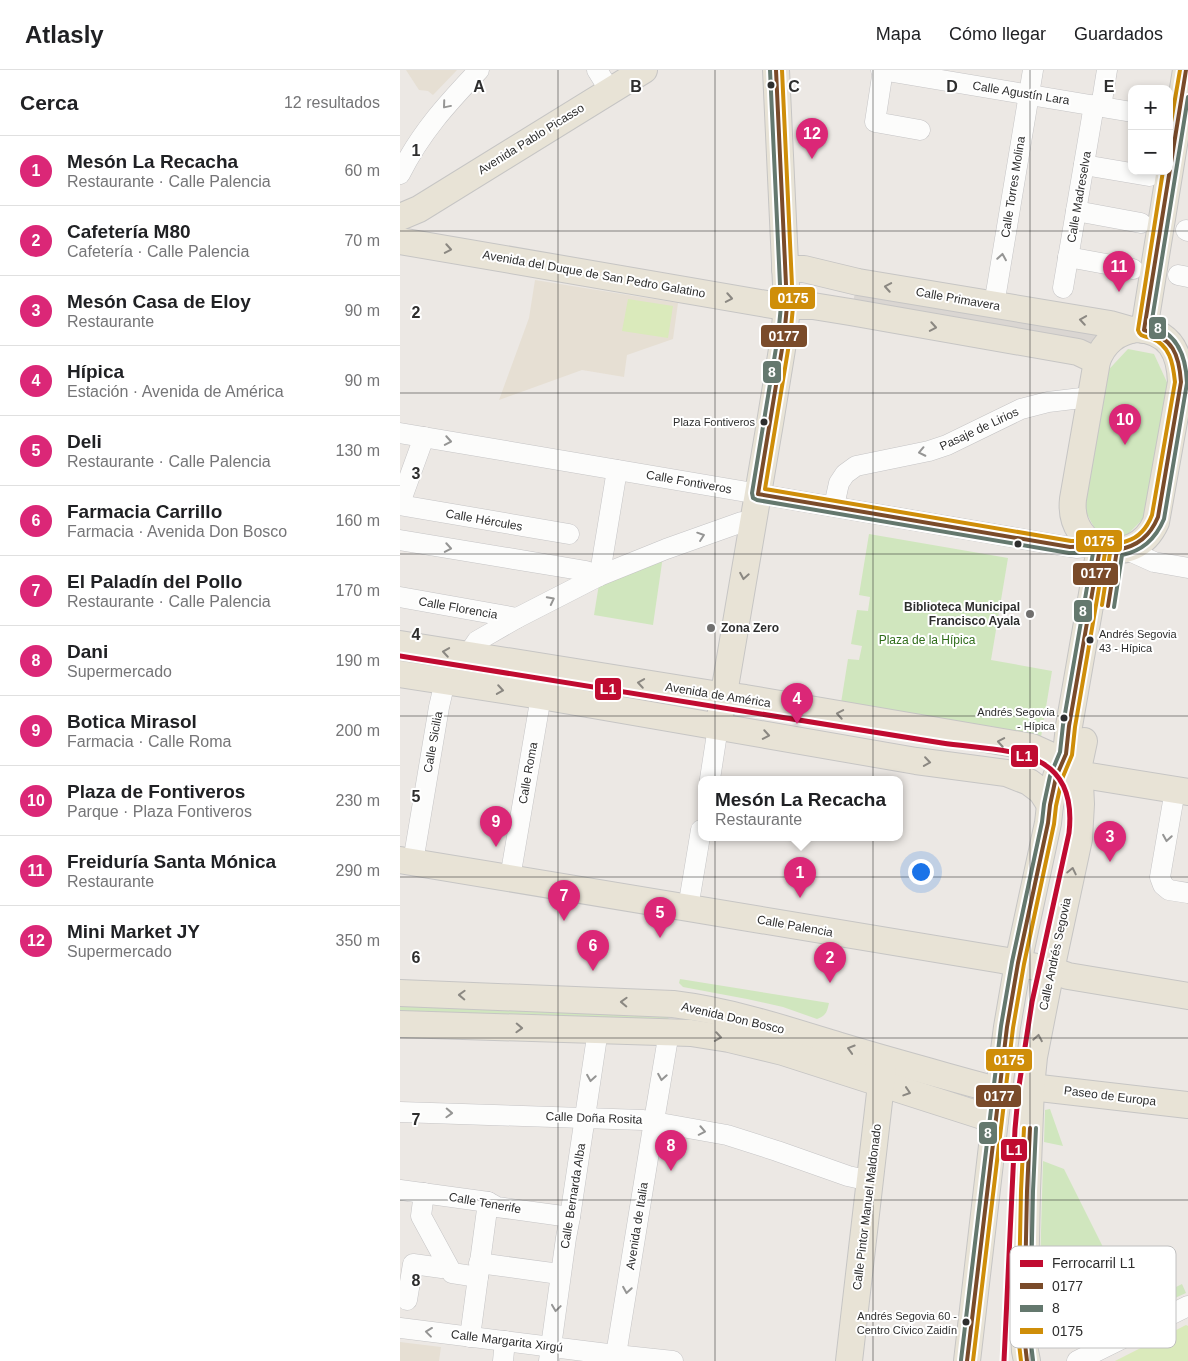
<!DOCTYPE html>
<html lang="es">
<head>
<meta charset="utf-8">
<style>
	body { margin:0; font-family:Arial,sans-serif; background:#f6f6f6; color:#202124 }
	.controls { position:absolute; right:15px; top:15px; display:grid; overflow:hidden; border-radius:10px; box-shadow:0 2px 8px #0003 }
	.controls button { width:45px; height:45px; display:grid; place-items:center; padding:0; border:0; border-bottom:1px solid #e0e0e0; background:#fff; color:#202124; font:25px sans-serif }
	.you { position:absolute; left:520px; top:801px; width:18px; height:18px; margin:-12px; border:4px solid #fff; border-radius:50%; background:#1a73e8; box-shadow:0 0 0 8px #1a73e833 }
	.badge { display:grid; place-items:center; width:32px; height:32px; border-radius:50%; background:#db2777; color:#fff; font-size:16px; font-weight:700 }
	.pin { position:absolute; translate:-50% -41px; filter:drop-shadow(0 1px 2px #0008) }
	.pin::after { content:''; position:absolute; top:26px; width:18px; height:15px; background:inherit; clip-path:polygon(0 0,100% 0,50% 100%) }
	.popup { position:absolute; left:298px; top:706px; width:205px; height:65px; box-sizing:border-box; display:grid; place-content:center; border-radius:10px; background:#fff; filter:drop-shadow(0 1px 4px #0005); font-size:16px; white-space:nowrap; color:#757577 }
	.popup b { font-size:19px; color:#202124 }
	.popup::after { content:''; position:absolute; left:50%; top:100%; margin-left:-10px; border:10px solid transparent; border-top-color:#fff }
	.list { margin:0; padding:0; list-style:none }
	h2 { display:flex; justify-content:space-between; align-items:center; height:65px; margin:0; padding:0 20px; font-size:21px }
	h2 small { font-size:16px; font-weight:400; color:#757577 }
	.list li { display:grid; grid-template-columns:32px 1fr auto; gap:15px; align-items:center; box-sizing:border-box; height:70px; padding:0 20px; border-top:1px solid #e0e0e0 }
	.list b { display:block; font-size:19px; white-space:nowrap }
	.list p { margin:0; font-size:16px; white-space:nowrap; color:#757577 }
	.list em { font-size:16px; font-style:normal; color:#757577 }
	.map { position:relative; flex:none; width:788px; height:1291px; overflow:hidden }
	header { display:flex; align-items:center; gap:30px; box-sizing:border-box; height:70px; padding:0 25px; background:#fff; border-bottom:1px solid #e0e0e0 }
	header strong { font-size:24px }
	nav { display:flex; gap:28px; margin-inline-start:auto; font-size:18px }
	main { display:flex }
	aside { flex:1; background:#fff }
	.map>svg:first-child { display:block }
</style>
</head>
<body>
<header>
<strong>Atlasly</strong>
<nav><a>Mapa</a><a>Cómo llegar</a><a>Guardados</a></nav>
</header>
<main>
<aside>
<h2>Cerca<small>12 resultados</small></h2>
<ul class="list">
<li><span class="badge">1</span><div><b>Mesón La Recacha</b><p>Restaurante · Calle Palencia</p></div><em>60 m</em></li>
<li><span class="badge">2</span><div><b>Cafetería M80</b><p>Cafetería · Calle Palencia</p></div><em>70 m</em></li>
<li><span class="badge">3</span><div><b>Mesón Casa de Eloy</b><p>Restaurante</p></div><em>90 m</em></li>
<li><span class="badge">4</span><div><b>Hípica</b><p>Estación · Avenida de América</p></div><em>90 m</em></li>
<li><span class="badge">5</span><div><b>Deli</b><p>Restaurante · Calle Palencia</p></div><em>130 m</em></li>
<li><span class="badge">6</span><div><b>Farmacia Carrillo</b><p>Farmacia · Avenida Don Bosco</p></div><em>160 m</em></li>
<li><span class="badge">7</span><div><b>El Paladín del Pollo</b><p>Restaurante · Calle Palencia</p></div><em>170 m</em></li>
<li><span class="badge">8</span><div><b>Dani</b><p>Supermercado</p></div><em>190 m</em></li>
<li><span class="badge">9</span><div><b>Botica Mirasol</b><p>Farmacia · Calle Roma</p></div><em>200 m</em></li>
<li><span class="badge">10</span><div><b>Plaza de Fontiveros</b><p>Parque · Plaza Fontiveros</p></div><em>230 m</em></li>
<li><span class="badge">11</span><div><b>Freiduría Santa Mónica</b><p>Restaurante</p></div><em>290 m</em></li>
<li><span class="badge">12</span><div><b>Mini Market JY</b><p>Supermercado</p></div><em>350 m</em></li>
</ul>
</aside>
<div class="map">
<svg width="788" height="1291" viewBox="0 0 788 1291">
	<rect width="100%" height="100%" fill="#ece8e4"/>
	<g fill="#e6dfd3">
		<path d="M6,0H57L33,25L28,21L19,20Z"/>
		<path d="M135,210L278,233L273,269L227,285L224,307L182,300L99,330L129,248Z"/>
		<path d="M0,1272L41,1277L39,1291H0Z"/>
	</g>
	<g fill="#d0e6be">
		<path d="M728,279L754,284L771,321L751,441L724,468L697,463L679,429L699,310Z"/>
		<path d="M469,464L608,488L591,590L652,601L641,667L441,633L448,589L459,590L462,576L451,574L457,540L468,541L470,527L459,525Z"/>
		<path d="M263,486L253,555L194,545L199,514Z"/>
		<path d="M280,909L429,933C427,942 426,946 417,949L383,937L347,929L283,917L279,913Z"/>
		<path d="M0,928L269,943L268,954L0,948Z"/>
		<path d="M650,1039L663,1076L644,1072L645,1040Z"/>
		<path d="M643,1091L664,1099L710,1191L732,1238L649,1277C643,1276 640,1275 638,1269Z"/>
		<path d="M782,1214L786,1223L766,1232L764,1229L758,1232L760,1236L756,1237L751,1235L745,1222L752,1219L758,1226Z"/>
	</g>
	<g fill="#daeabb">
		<path d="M228,229L273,236L268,268L222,261Z"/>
		<path d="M786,1255L788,1256V1291H715Z"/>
	</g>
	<path fill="#dad6d2" d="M455,223L706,258L694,280L453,232Z"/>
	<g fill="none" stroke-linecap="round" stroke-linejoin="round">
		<g stroke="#c5c4c5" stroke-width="21">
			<g id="minor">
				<path d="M197,0L210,21"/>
				<path d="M481,0L732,42"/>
				<path d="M483,0L475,52L520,60"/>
				<path d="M701,37L707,0"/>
				<path d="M684,95L749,106"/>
				<path d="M0,104C21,62 47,34 79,0"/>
				<path d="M676,141L741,153"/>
				<path d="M786,160L788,161"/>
				<path d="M668,187L733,199"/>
				<path d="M778,205L788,207"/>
				<path d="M663,218L694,35"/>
				<path d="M594,235L633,0"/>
				<path d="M0,363L670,477L676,478L696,476"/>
				<path d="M0,433L24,367"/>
				<path d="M0,435L169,464"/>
				<path d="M434,436L439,413L445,404L456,396L529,381L547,375L621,339L648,332L690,327"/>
				<path d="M0,470L186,501L199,506"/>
				<path d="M725,479L754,492L788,498"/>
				<path d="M201,497L217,400"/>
				<path d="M0,527L117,548"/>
				<path d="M72,586L73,577L77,571L117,548L199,506L266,479L342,452L353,454"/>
				<path d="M310,709L318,657"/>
				<path d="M775,720L760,807L763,815L769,820L788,823"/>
				<path d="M13,792L39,637L45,611"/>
				<path d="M110,808L141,626"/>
				<path d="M288,838L301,760"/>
				<path d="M0,1042L243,1050L327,1065L377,1081L448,1106L470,1111"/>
				<path d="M0,1120L88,1132L97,1137L170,1147"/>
				<path d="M24,1123L21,1146L52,1203L78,1207"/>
				<path d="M79,1193L152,1203"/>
				<path d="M7,1230L13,1194L42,1198L47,1195"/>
				<path d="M0,1258L216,1285L273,1291"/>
				<path d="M70,1267L88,1132"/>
				<path d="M103,1291L105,1271"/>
				<path d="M149,1291L166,1168L170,1147L198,960"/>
				<path d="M215,1291L254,1051L269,962"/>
				<path d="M677,1291L788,1236"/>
			</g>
		</g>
		<g stroke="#c6c5c4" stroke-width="28">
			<g id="major">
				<path d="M0,147L19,139L244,0"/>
				<path d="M0,171L378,236H413L450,242L678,282L697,291"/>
				<path d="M385,199H404L458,212L710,254L731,260"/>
				<path d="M737,259C770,261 780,283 781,312L756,452C734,501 667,482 673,429L697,291C704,272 717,262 737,259Z"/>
				<path d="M744,260L786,0"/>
				<path d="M0,574L313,624L345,628L632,677L663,691L676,703"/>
				<path d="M0,604L141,626L516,691L606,703L629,712L641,721L650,735"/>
				<path d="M321,641L370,353L384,267L387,236L376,0"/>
				<path d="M663,706L677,704L788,722"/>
				<path d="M0,790L602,890L651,900L668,906L788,926"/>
				<path d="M0,923L273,934C330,941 385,959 440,976C493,992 546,1006 599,1021"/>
				<path d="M0,954L291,963L329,969L383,982L595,1050"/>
				<path d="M631,1017L788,1035"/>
				<path d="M449,1291L483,997"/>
				<path d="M567,1291L595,1050L607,957L618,893L648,753L650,735L654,720L656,707L666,684L669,656L700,478"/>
				<path d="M627,1291L625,1281L624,1265L627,1121L631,1017L634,987L651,900L679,769L681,734L680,714L677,704L684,671"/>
			</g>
		</g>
		<use href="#minor" stroke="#fcfcfb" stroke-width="20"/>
		<use href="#major" stroke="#e8e3d6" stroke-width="26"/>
		<g stroke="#fff" stroke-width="8">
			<g id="bus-1">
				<path d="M376,0L387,236L384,267L358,424L670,477L693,476L700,478L669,656L666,684L656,707L650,735L648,753L618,893L607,957L567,1291"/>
				<path d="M708,536L717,480C738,476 750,466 758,447L781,312C779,284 773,268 744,260L786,0"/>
				<path d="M627,1291L624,1265L627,1121L630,1058"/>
			</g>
		</g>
		<g stroke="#fff" stroke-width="8">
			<g id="bus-2">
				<path d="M370,0L381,236L378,266L352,423L353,428L357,430L669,483H693L663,655L660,682L650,706L644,734L642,752L612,892L601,956L561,1290"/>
				<path d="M714,537L722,485C743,481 756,468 764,449L787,313C786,287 778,263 751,256L788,27"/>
				<path d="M633,1290L630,1265L633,1121L636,1058"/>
			</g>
		</g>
		<g stroke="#fff" stroke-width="8">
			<g id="bus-3">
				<path d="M382,0L393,237L390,268L365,419L671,471C682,471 700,466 706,477L675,657L672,685L662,709L656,736L654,754L624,894L613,958L573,1291"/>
				<path d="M769,64L780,0"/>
				<path d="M702,535L711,477C716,473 721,473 727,471C740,467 747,458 752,445L775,312C773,293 770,275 751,268C744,266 740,267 738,260L763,101"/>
				<path d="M621,1291L618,1265L621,1121L624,1058"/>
			</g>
		</g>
		<use href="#bus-1" stroke="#7a4b2a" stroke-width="4"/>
		<use href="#bus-2" stroke="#64786e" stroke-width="4"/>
		<use href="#bus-3" stroke="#cf8e09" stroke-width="4"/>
		<g stroke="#fff" stroke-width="9">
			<path id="rail-1" d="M0,586L542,673C604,682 679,675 669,763L632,932L619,1016L615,1059L604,1291"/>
		</g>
		<use href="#rail-1" stroke="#c00b31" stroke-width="5"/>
	</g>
	<defs><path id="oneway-chevron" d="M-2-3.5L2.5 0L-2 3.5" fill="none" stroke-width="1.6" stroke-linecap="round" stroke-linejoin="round" transform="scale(1.25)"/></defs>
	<g stroke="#959594">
		<use href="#oneway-chevron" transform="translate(46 35) rotate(130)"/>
		<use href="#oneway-chevron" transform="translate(602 187) rotate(-81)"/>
		<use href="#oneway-chevron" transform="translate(48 371) rotate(10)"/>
		<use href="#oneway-chevron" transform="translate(522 382) rotate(168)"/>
		<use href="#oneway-chevron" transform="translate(301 466) rotate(-19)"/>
		<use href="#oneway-chevron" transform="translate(48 478) rotate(10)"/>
		<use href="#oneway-chevron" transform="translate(151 530) rotate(-27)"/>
		<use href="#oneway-chevron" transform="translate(767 768) rotate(99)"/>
		<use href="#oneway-chevron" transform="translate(262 1007) rotate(100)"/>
		<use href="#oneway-chevron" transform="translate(191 1008) rotate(99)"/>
		<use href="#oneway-chevron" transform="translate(49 1043) rotate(2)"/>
		<use href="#oneway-chevron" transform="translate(302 1061) rotate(11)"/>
		<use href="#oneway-chevron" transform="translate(227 1220) rotate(99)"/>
		<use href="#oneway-chevron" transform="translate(156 1238) rotate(98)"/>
		<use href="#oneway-chevron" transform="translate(29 1262) rotate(-173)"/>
	</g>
	<g stroke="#8b8882">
		<use href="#oneway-chevron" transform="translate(48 179) rotate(10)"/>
		<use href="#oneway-chevron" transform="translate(488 217) rotate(-170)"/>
		<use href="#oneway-chevron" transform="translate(329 228) rotate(10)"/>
		<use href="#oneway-chevron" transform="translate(683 250) rotate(-171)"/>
		<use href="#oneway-chevron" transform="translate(533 257) rotate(10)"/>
		<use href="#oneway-chevron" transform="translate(344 506) rotate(100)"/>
		<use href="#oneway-chevron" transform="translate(46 582) rotate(-171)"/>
		<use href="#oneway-chevron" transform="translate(241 613) rotate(-171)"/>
		<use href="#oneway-chevron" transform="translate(100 620) rotate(9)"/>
		<use href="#oneway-chevron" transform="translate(440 644) rotate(-170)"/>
		<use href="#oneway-chevron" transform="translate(366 665) rotate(10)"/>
		<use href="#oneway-chevron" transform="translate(601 672) rotate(-170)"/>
		<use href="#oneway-chevron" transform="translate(527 692) rotate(8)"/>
		<use href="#oneway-chevron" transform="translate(672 801) rotate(-78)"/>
		<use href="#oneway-chevron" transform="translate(62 925) rotate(-178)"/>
		<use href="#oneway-chevron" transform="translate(224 932) rotate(-178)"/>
		<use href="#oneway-chevron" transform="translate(119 958) rotate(2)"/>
		<use href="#oneway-chevron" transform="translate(318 967) rotate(9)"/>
		<use href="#oneway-chevron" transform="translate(638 968) rotate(-80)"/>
		<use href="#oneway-chevron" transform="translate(451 979) rotate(-163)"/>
		<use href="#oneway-chevron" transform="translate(507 1022) rotate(18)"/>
	</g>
	<path fill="none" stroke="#2e2e2e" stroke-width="1" stroke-opacity="0.55" d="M158,0V1291M315,0V1291M473,0V1291M630,0V1291M0,161H788M0,323H788M0,484H788M0,646H788M0,807H788M0,968H788M0,1130H788"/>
	<g fill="#2e2e2e" stroke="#fff" stroke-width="2">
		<circle cx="371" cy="15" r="4.5"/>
		<circle cx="364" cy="352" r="4.5"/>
		<circle cx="618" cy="474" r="4.5"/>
		<circle cx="690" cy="570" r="4.5"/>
		<circle cx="664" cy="648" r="4.5"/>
		<circle cx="566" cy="1252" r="4.5"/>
	</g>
	<g fill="#706f6e" stroke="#fff" stroke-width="2">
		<circle cx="630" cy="544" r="5"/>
		<circle cx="311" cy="558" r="5"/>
	</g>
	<g text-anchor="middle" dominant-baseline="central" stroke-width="4" stroke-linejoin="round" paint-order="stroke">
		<g font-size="11" fill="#2e2e2e" stroke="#fff" text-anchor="end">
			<text x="355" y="352">Plaza Fontiveros</text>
			<text x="699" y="564" text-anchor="start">Andrés Segovia<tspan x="699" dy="14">43 - Hípica</tspan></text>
			<text x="655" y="642">Andrés Segovia<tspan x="655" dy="14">- Hípica</tspan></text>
			<text x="557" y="1246">Andrés Segovia 60 -<tspan x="557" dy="14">Centro Cívico Zaidín</tspan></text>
		</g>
		<g font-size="12" fill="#2e2e2e" stroke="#fff">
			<text transform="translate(621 23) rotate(9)">Calle Agustín Lara</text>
			<text transform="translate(131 69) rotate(-32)">Avenida Pablo Picasso</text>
			<text transform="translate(613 117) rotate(-81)">Calle Torres Molina</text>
			<text transform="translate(679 127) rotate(-80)">Calle Madreselva</text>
			<text transform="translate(194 204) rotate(10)">Avenida del Duque de San Pedro Galatino</text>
			<text transform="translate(558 229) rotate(10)">Calle Primavera</text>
			<text transform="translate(579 359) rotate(-25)">Pasaje de Lirios</text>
			<text transform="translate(289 412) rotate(10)">Calle Fontiveros</text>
			<text transform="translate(84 450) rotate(10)">Calle Hércules</text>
			<text transform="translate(58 538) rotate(10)">Calle Florencia</text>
			<text transform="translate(318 625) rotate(9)">Avenida de América</text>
			<text transform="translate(33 672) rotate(-80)">Calle Sicilia</text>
			<text transform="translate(128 703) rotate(-80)">Calle Roma</text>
			<text transform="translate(395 856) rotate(10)">Calle Palencia</text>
			<text transform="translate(655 884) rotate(-78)">Calle Andrés Segovia</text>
			<text transform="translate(333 948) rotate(13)">Avenida Don Bosco</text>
			<text transform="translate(710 1026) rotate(7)">Paseo de Europa</text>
			<text transform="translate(194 1048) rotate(2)">Calle Doña Rosita</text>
			<text transform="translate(173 1126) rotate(-81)">Calle Bernarda Alba</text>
			<text transform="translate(85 1133) rotate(10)">Calle Tenerife</text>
			<text transform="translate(467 1137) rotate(-83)">Calle Pintor Manuel Maldonado</text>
			<text transform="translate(237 1156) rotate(-81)">Avenida de Italia</text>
			<text transform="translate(107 1271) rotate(7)">Calle Margarita Xirgú</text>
		</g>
		<g font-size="12" font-weight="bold" fill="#2e2e2e" stroke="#fff" text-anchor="end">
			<text x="620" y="537">Biblioteca Municipal<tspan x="620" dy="14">Francisco Ayala</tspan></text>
			<text x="321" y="558" text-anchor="start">Zona Zero</text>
		</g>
		<g font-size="12" fill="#306d1b" stroke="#fff">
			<text x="527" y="570">Plaza de la Hípica</text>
		</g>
	</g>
	<rect x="610" y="1176" width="166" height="102" rx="8" fill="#fff" stroke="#c0c0c0" stroke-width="1"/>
	<rect x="620" y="1190" width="23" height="7" fill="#c00b31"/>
	<rect x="620" y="1213" width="23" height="6" fill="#7a4b2a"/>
	<rect x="620" y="1235" width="23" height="7" fill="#64786e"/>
	<rect x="620" y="1258" width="23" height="6" fill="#cf8e09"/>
	<g font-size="14" fill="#2e2e2e">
		<text x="652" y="1198">Ferrocarril L1</text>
		<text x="652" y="1221">0177</text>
		<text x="652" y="1243">8</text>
		<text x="652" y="1266">0175</text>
	</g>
	<g font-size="16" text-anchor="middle" font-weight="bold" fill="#2e2e2e" stroke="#fff" stroke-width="4" stroke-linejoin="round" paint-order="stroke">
		<text x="79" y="22">A</text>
		<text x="236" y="22">B</text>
		<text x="394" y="22">C</text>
		<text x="552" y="22">D</text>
		<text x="709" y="22">E</text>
		<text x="16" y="86">1</text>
		<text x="16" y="248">2</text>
		<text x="16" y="409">3</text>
		<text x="16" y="570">4</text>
		<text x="16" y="732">5</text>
		<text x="16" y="893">6</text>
		<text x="16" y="1055">7</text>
		<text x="16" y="1216">8</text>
	</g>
	<g stroke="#fff" stroke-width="2">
		<rect x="369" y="216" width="47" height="24" rx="5" fill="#cf8e09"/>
		<rect x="748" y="246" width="19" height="24" rx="5" fill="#64786e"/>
		<rect x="360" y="254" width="48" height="24" rx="5" fill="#7a4b2a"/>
		<rect x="362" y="290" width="20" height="24" rx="5" fill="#64786e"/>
		<rect x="675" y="459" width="48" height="24" rx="5" fill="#cf8e09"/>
		<rect x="672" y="492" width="47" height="24" rx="5" fill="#7a4b2a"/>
		<rect x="673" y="529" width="20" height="24" rx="5" fill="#64786e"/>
		<rect x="194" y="607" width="28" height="24" rx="5" fill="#c00b31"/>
		<rect x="610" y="674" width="29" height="24" rx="5" fill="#c00b31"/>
		<rect x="585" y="978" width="48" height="24" rx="5" fill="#cf8e09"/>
		<rect x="575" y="1014" width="47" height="24" rx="5" fill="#7a4b2a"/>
		<rect x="578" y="1051" width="20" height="24" rx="5" fill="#64786e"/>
		<rect x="600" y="1068" width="28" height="24" rx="5" fill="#c00b31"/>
	</g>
	<g font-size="14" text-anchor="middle" font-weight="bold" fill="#fff">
		<text x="393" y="233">0175</text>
		<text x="758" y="263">8</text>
		<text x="384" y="271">0177</text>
		<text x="372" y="307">8</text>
		<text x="699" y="476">0175</text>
		<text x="696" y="508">0177</text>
		<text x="683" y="546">8</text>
		<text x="208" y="624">L1</text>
		<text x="624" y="691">L1</text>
		<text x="609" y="995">0175</text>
		<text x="599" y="1031">0177</text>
		<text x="588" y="1068">8</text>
		<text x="614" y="1085">L1</text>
	</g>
</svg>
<div class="controls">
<button>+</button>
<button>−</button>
</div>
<div class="you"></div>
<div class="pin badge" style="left:400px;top:828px">1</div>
<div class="popup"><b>Mesón La Recacha</b>Restaurante</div>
<div class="pin badge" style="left:430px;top:913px">2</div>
<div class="pin badge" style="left:710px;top:792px">3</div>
<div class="pin badge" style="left:397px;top:654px">4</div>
<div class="pin badge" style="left:260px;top:868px">5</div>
<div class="pin badge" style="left:193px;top:901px">6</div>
<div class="pin badge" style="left:164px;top:851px">7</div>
<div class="pin badge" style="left:271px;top:1101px">8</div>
<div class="pin badge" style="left:96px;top:777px">9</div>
<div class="pin badge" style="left:725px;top:375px">10</div>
<div class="pin badge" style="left:719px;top:222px">11</div>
<div class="pin badge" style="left:412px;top:89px">12</div>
</div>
</main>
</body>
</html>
